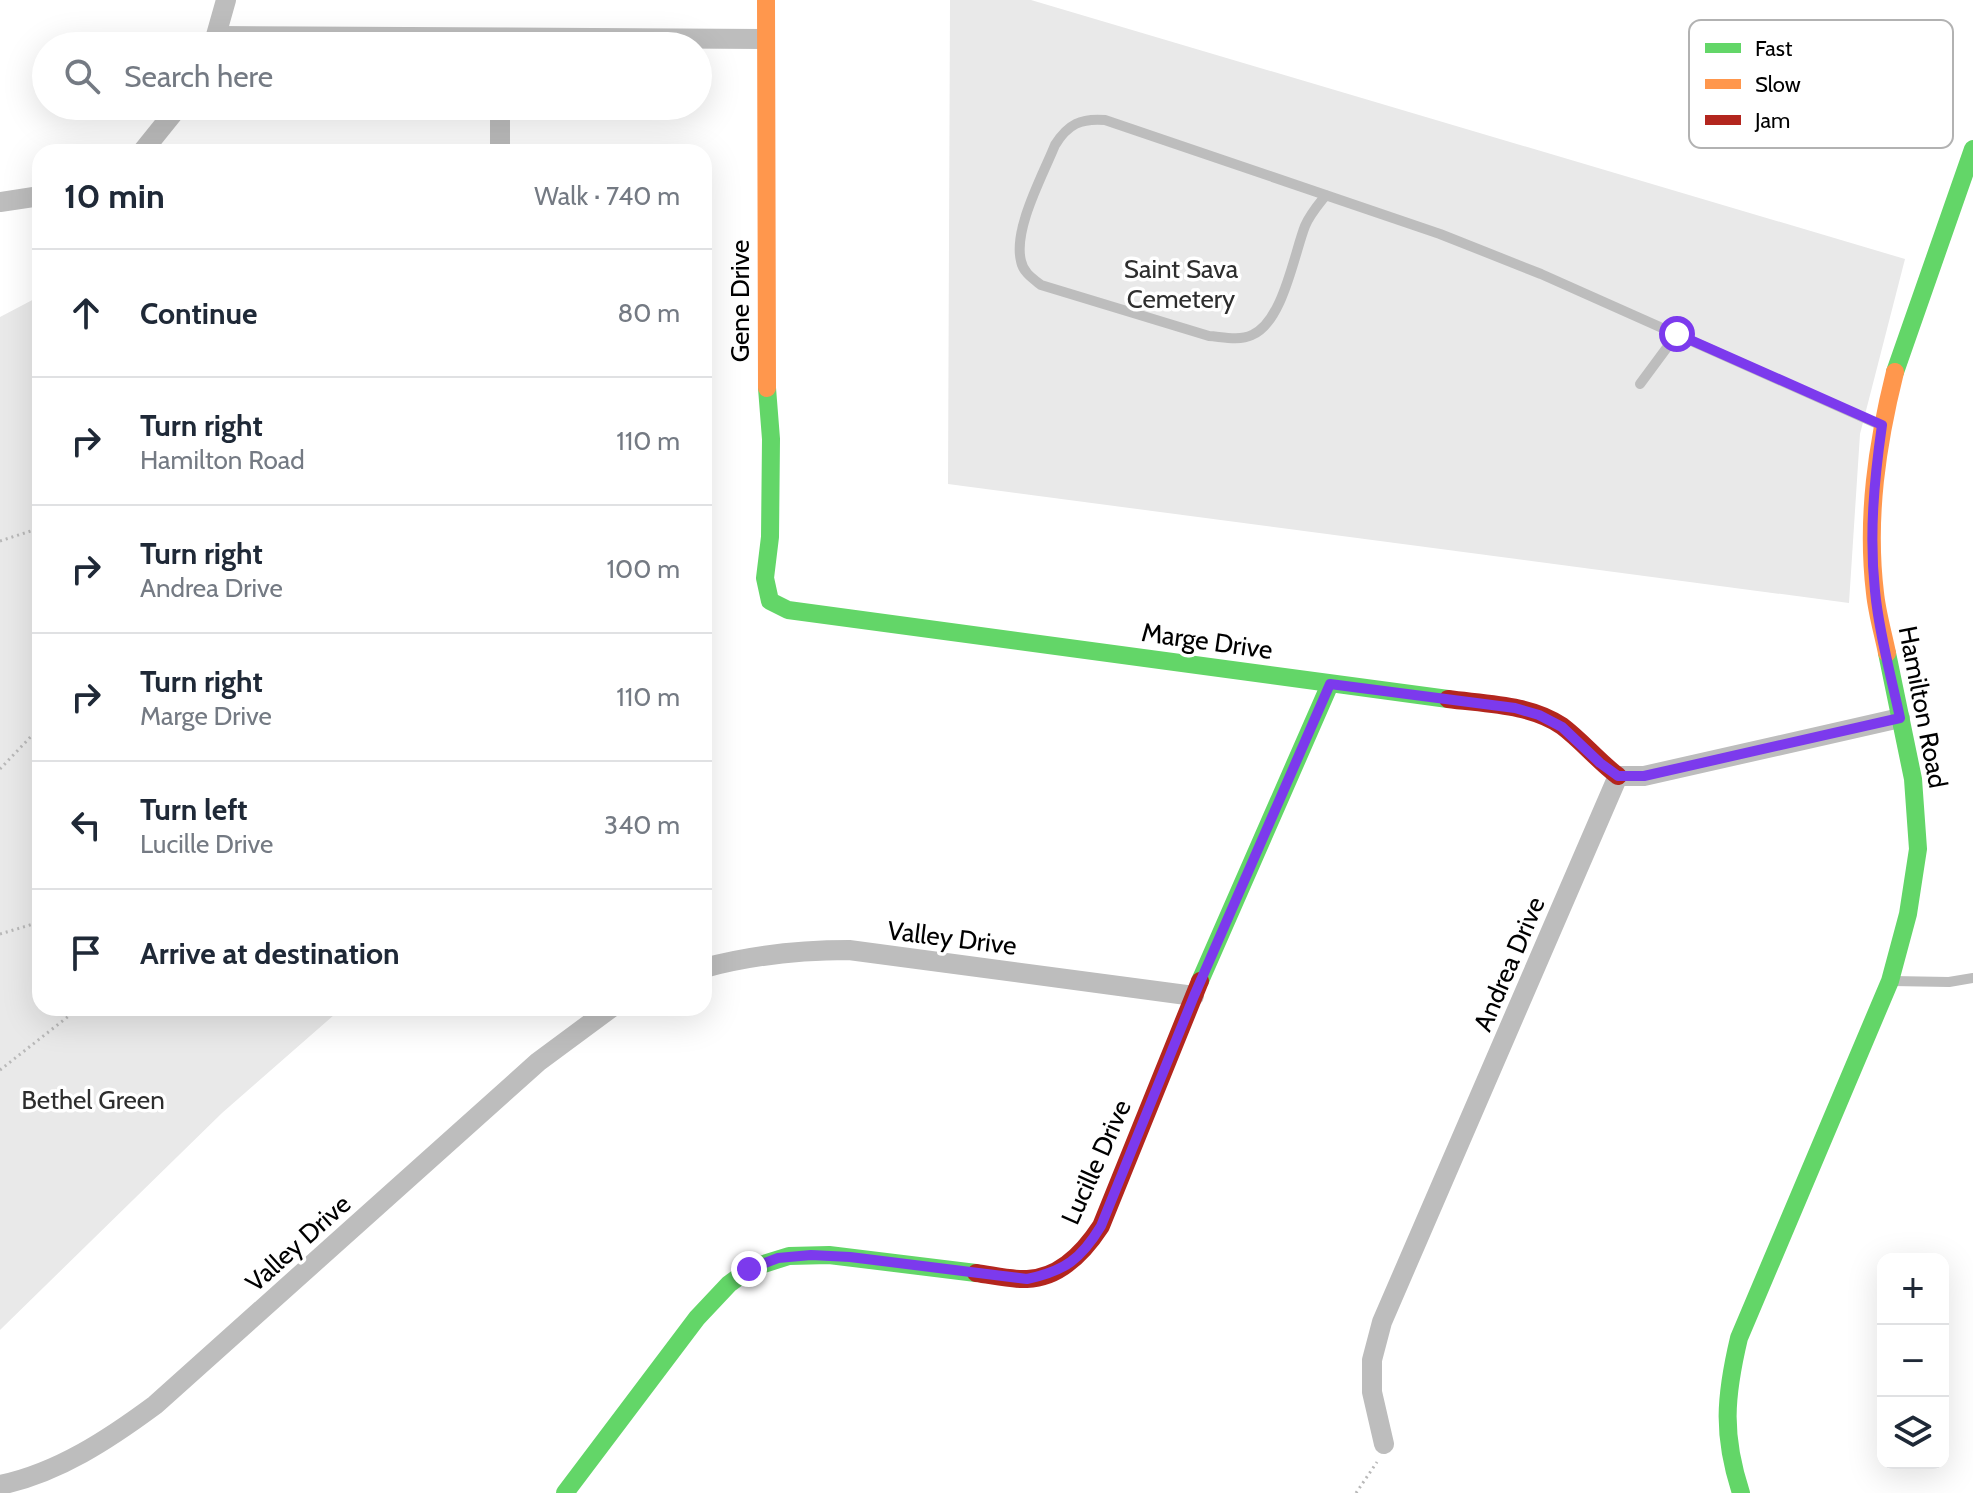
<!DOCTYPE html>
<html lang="en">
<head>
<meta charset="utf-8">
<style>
	body { margin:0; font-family:Cabin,sans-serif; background:#f6f6f7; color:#1f2937 }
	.controls { position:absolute; right:24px; bottom:24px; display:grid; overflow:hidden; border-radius:16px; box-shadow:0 8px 32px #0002 }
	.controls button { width:72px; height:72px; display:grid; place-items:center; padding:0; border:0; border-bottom:2px solid #e0e1e3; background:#fff; color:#1f2937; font:40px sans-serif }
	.stop { position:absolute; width:24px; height:24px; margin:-18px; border:6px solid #7c3aed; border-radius:50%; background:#fff }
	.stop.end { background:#7c3aed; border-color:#fff; box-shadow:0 2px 8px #0008 }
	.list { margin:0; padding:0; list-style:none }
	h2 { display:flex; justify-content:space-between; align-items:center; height:104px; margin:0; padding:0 32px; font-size:34px }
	h2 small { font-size:26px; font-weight:400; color:#747a83 }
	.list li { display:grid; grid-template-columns:52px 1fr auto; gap:24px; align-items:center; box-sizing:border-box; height:128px; padding:0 32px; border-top:2px solid #e0e1e3 }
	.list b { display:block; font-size:30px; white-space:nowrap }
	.list p { margin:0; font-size:26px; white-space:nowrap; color:#747a83 }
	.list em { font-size:26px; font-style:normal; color:#747a83 }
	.icon { flex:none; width:44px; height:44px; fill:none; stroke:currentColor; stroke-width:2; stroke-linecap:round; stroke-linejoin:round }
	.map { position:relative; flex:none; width:1973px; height:1493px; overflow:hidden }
	.search { position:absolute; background:#fff; box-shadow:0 8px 32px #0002; left:32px; top:32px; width:680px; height:88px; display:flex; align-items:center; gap:20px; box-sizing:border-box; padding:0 28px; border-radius:44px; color:#747a83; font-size:30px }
	.panel { position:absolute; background:#fff; box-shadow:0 8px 32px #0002; left:32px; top:144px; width:680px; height:872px; border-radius:24px }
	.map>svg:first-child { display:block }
</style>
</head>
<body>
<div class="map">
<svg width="1973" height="1493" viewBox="0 0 1973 1493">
	<rect width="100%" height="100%" fill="#fff"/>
	<g fill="#e9e9e9">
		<path d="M950,0H1031L1905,259L1860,434L1849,603L948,484Z"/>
		<path d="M40,296V1008H342L222,1113L0,1330V317Z"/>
	</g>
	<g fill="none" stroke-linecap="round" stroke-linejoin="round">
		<g stroke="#b8b8b8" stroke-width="3" stroke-dasharray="2 4" stroke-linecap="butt">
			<path d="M0,541L40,528"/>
			<path d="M0,769L40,727"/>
			<path d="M0,934L40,922"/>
			<path d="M0,1070L79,1008"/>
			<path d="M1356,1493L1377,1462"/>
		</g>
		<g stroke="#bdbdbd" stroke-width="10">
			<path d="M1326,195C1318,205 1310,214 1305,226C1294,254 1283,322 1252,335C1239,341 1223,337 1209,336L1041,285C1032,278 1023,272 1021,261C1013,229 1043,175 1055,145C1068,124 1081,118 1105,120L1440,234L1541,274L1880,425"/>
			<path d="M1640,384L1677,334"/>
			<path d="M1892,981L1949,982L1973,978"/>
		</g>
		<g stroke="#bdbdbd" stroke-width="20">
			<path d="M217,36L765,39"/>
			<path d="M213,46L226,0"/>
			<path d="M500,106V152"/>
			<path d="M142,152L179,106"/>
			<path d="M0,202L40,196"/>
			<path d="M704,968C752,955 799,950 849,950L1194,996"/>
			<path d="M1384,1444L1372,1392V1360L1382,1322L1618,776H1644L1900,718"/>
			<path d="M0,1485C58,1473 109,1439 155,1405L538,1062L611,1008"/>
		</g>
		<g stroke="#63d668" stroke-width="18">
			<path d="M1895,372L1973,149"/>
			<path d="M767,388L771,439L770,537L765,578L770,601L788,610L1448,699"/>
			<path d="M1200,981L1330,684"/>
			<path d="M565,1493L697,1318L729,1284L751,1268L789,1256L829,1255L976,1273"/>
			<path d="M1741,1493C1722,1435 1725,1397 1739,1338L1890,981L1908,914L1918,849L1913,779L1887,653"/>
		</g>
		<g stroke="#ff974d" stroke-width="18">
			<path d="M766,0L767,388"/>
			<path d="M1887,653C1883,633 1877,613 1875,593C1866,518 1877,444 1895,372"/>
		</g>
		<g stroke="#b3261e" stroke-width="18">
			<path d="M1448,699C1485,704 1530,704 1562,726C1582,741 1598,761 1618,776"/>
			<path d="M976,1273C992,1275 1011,1280 1027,1279C1060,1278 1084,1252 1101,1226L1200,981"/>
		</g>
	</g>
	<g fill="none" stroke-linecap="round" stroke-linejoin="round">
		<path stroke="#7c3aed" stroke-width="10" d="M749,1269L778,1258L811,1255L850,1257L1027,1279C1065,1271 1081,1259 1101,1226L1194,996L1330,684L1515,708L1539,715L1562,727L1600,763L1618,776H1644L1900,718C1891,676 1879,633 1875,591C1869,535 1874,481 1882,425L1677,334"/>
	</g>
	<g text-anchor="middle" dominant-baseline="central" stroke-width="7" stroke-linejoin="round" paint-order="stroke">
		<g font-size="26" fill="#2e2e2e" stroke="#fff">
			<text x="1181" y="269">Saint Sava<tspan x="1181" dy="30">Cemetery</tspan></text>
			<text x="93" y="1100">Bethel Green</text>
		</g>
		<g font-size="26" fill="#000" stroke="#fff">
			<text transform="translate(740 301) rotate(-90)">Gene Drive</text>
			<text transform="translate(1207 641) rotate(8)">Marge Drive</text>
			<text transform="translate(1923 707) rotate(79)">Hamilton Road</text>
			<text transform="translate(952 938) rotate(7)">Valley Drive</text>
			<text transform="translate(1509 964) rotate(-67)">Andrea Drive</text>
			<text transform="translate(1096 1162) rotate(-66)">Lucille Drive</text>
			<text transform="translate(298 1243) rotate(-42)">Valley Drive</text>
		</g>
	</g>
	<rect x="1689" y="20" width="264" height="128" rx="12" fill="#fff" stroke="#b2b2b2" stroke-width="2"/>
	<rect x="1705" y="43" width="36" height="10" fill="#63d668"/>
	<rect x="1705" y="79" width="36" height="10" fill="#ff974d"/>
	<rect x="1705" y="115" width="36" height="10" fill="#b3261e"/>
	<g font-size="22" fill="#000">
		<text x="1755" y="56">Fast</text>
		<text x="1755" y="92">Slow</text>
		<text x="1755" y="128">Jam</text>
	</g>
</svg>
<div class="controls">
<button>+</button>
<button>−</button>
<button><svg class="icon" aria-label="layers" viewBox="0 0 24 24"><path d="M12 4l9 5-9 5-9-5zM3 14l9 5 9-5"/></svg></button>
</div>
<div class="stop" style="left:1677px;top:334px"></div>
<div class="stop end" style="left:749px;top:1269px"></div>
<div class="search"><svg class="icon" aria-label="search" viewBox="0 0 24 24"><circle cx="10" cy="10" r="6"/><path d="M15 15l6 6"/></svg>Search here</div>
<section class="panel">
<h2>10 min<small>Walk · 740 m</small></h2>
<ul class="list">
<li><svg class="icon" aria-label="ahead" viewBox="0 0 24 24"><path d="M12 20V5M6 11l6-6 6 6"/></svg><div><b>Continue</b></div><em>80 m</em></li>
<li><svg class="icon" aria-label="right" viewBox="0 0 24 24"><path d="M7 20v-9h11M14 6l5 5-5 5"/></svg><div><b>Turn right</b><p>Hamilton Road</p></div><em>110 m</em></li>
<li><svg class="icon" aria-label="right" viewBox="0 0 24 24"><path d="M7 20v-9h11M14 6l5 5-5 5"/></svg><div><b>Turn right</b><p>Andrea Drive</p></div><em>100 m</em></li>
<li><svg class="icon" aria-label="right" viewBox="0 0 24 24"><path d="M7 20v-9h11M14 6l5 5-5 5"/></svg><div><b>Turn right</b><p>Marge Drive</p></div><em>110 m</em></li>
<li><svg class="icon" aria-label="left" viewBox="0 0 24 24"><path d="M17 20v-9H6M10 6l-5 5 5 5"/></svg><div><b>Turn left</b><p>Lucille Drive</p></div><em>340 m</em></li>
<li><svg class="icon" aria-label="arrive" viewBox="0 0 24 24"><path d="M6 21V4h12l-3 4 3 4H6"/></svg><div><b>Arrive at destination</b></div></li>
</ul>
</section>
</div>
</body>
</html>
